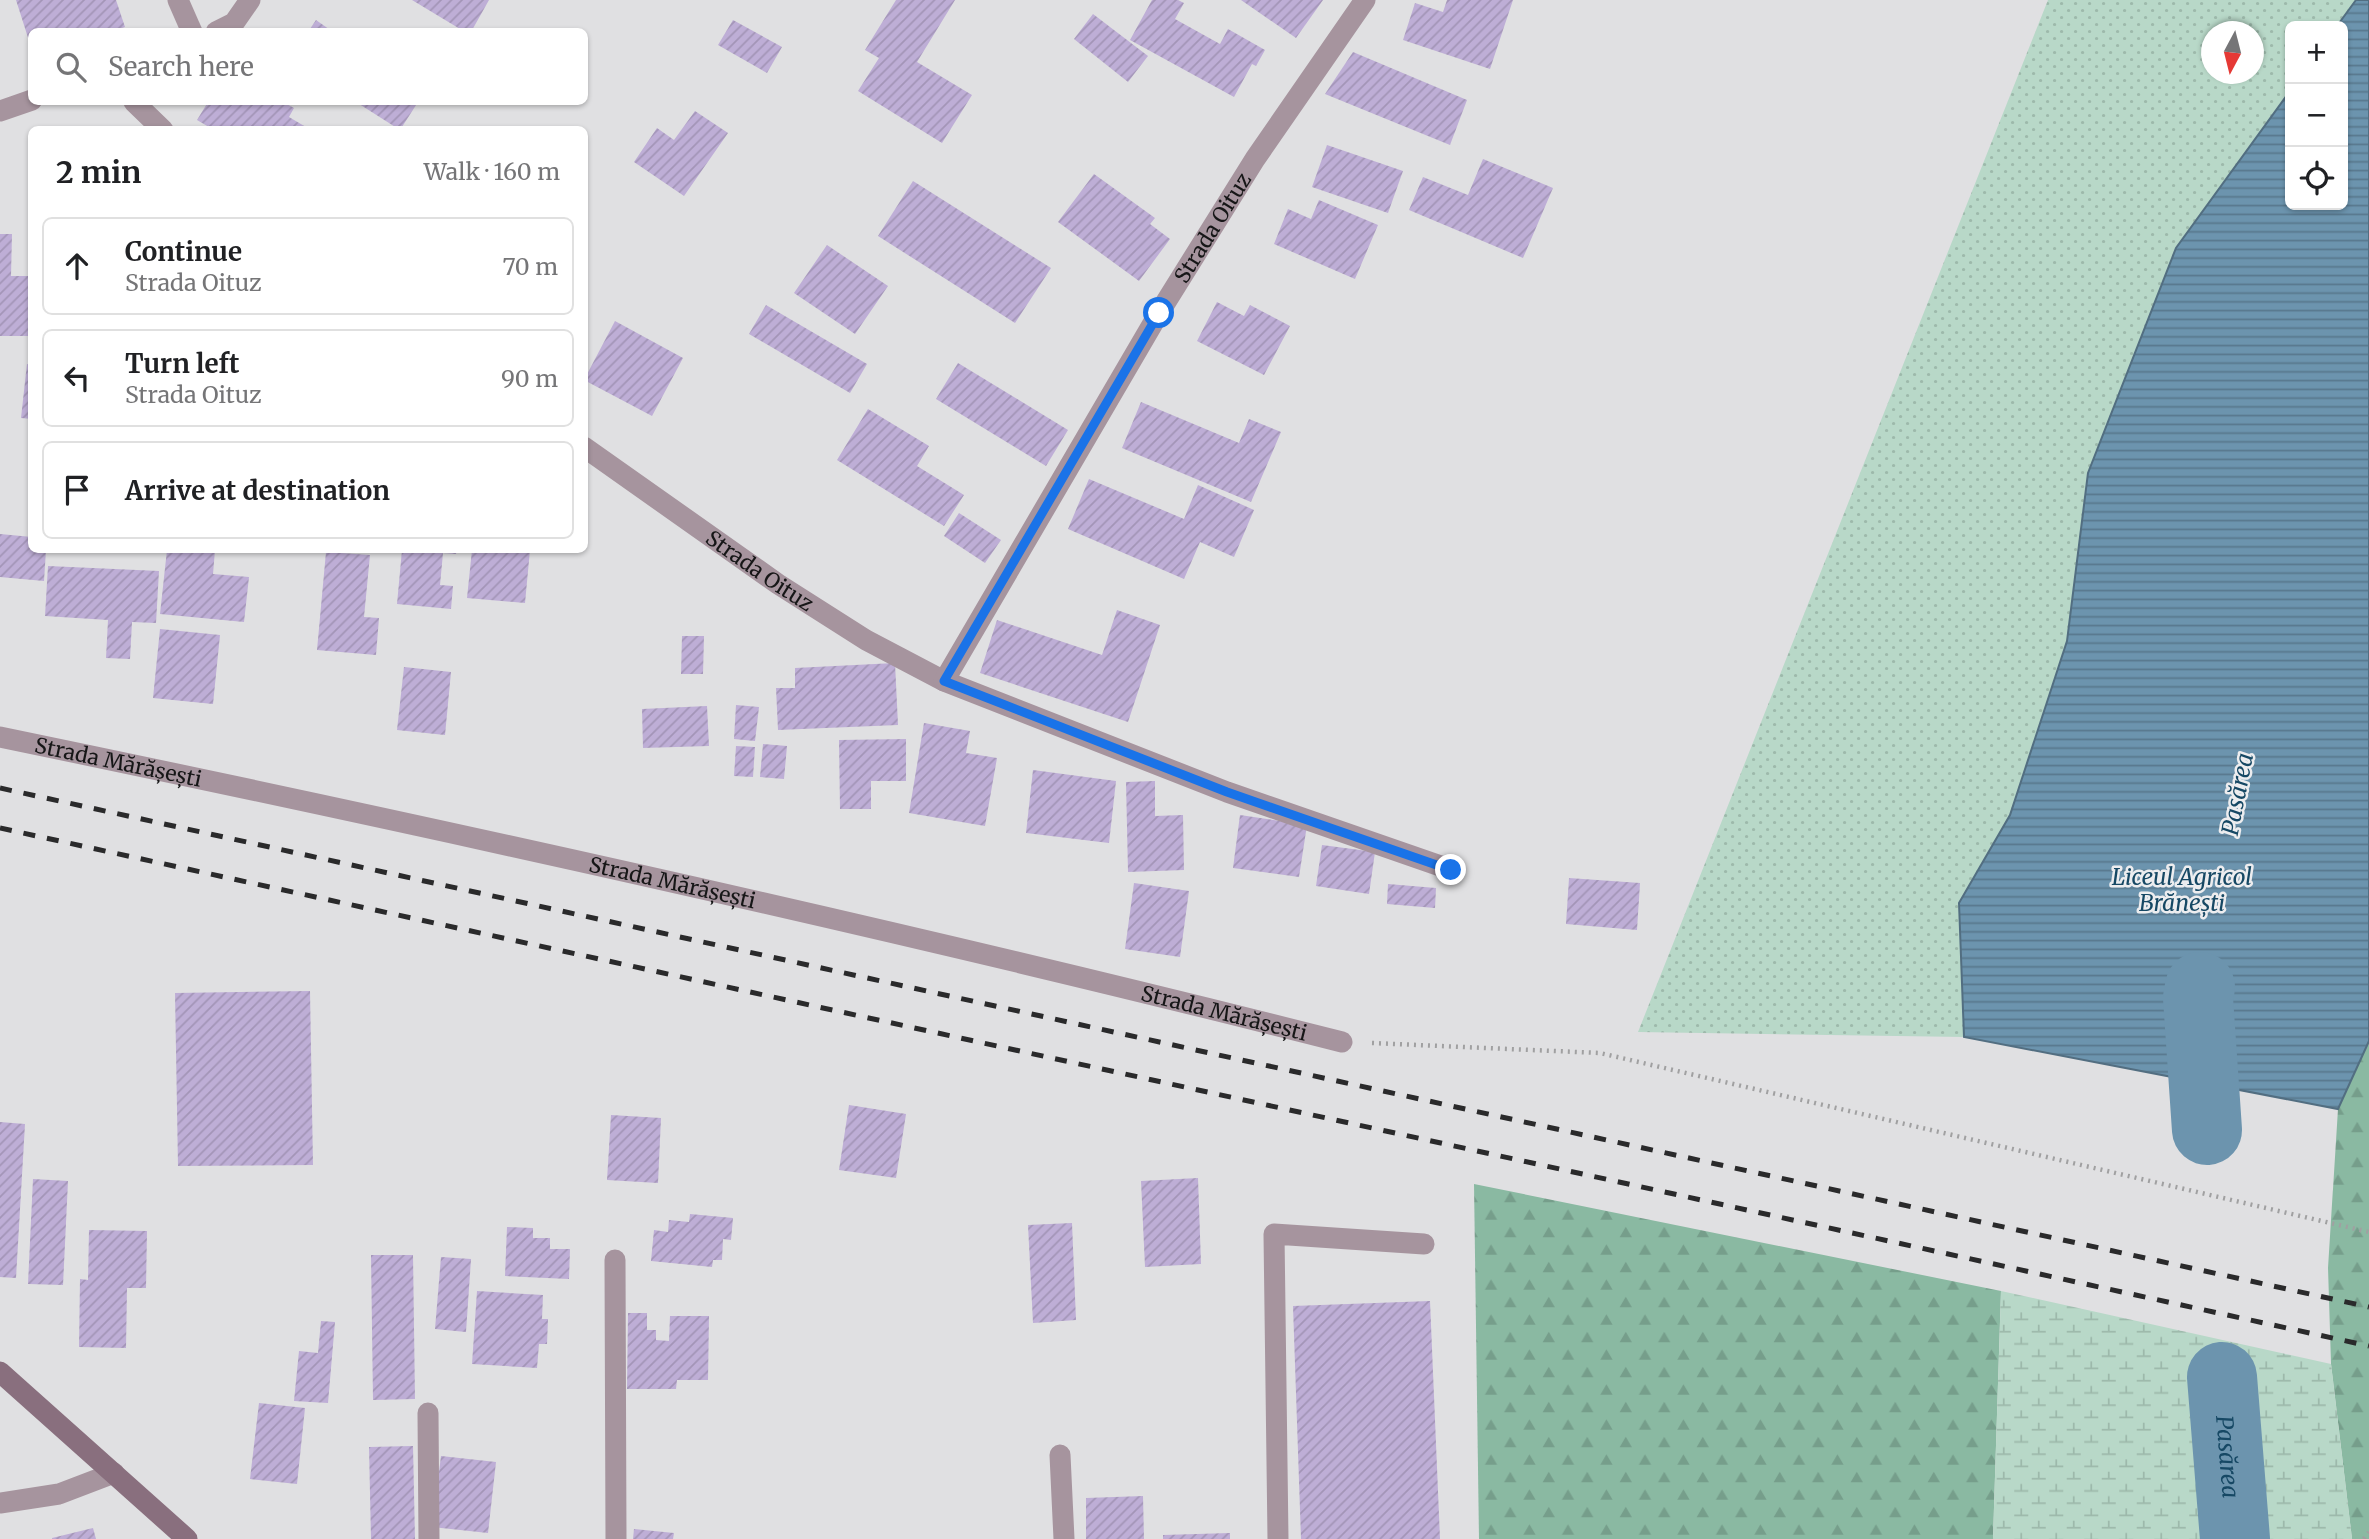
<!DOCTYPE html>
<html lang="en">
<head>
<meta charset="utf-8">
<style>
	body { margin:0; font-family:Merriweather,serif; background:#f2f2f2; color:#202124 }
	.controls { position:absolute; right:21px; top:21px; display:grid; overflow:hidden; border-radius:10px; box-shadow:0 2px 5px #0004 }
	.controls button { width:63px; height:63px; display:grid; place-items:center; padding:0; border:0; border-bottom:2px solid #e0e0e0; background:#fff; color:#202124; font:35px sans-serif }
	.compass { position:absolute; left:2201px; top:21px; width:63px; height:63px; border-radius:50%; background:#fff; box-shadow:0 2px 5px #0004; rotate:187deg }
	.stop { position:absolute; width:21px; height:21px; margin:-16px; border:5px solid #1a73e8; border-radius:50%; background:#fff }
	.stop.end { background:#1a73e8; border-color:#fff; box-shadow:0 2px 7px #0008 }
	.list { margin:0; padding:0; list-style:none }
	h2 { display:flex; justify-content:space-between; align-items:center; height:91px; margin:0; padding:0 28px; font-size:30px }
	h2 small { font-size:23px; font-weight:400; color:#757577 }
	.list li { display:grid; grid-template-columns:46px 1fr auto; gap:21px; align-items:center; box-sizing:border-box; height:98px; margin:0 14px 14px; padding:0 14px; border:2px solid #e0e0e0; border-radius:10px }
	.list b { display:block; font-size:26px; white-space:nowrap }
	.list p { margin:0; font-size:23px; white-space:nowrap; color:#757577 }
	.list em { font-size:23px; font-style:normal; color:#757577 }
	.icon { flex:none; width:38px; height:38px; fill:none; stroke:currentColor; stroke-width:2; stroke-linecap:round; stroke-linejoin:round }
	.map { position:relative; flex:none; width:2369px; height:1539px; overflow:hidden }
	.search { position:absolute; background:#fff; box-shadow:0 2px 5px #0004; left:28px; top:28px; width:560px; height:77px; display:flex; align-items:center; gap:18px; box-sizing:border-box; padding:0 24px; border-radius:10px; color:#757577; font-size:26px }
	.panel { position:absolute; background:#fff; box-shadow:0 2px 5px #0004; left:28px; top:126px; width:560px; height:427px; border-radius:10px }
	.map>svg:first-child { display:block }
</style>
</head>
<body>
<div class="map">
<svg width="2369" height="1539" viewBox="0 0 2369 1539">
	<defs>
		<pattern id="forest-firs" width="22" height="20" patternUnits="userSpaceOnUse" patternTransform="scale(1.75)"><rect width="22" height="20" fill="#8ab9a2"/><path d="M5 1l3.5 6h-7zM16 11l3.5 6h-7z" fill="#769e8b"/></pattern>
		<pattern id="wetland-marsh" width="20" height="14" patternUnits="userSpaceOnUse" patternTransform="scale(1.75)"><rect width="20" height="14" fill="#b8d8c8"/><path d="M1 5h8M5 5V1M11 12h8M15 12V8" fill="none" stroke="#9db9ab"/></pattern>
		<pattern id="garden-dots" width="8" height="8" patternUnits="userSpaceOnUse" patternTransform="scale(1.75)"><rect width="8" height="8" fill="#b8d8c8"/><path d="M2 2h.1M6 6h.1" fill="none" stroke="#9db9ab" stroke-width="1.8" stroke-linecap="round"/></pattern>
		<pattern id="water-rules" width="6" height="5" patternUnits="userSpaceOnUse" patternTransform="scale(1.75)"><rect width="6" height="5" fill="#6c94ae"/><path d="M0 2.5h6" fill="none" stroke="#58788d"/></pattern>
		<pattern id="building-hatch" width="6" height="6" patternUnits="userSpaceOnUse" patternTransform="scale(1.75)"><rect width="6" height="6" fill="#beaed6"/><path d="M-1 1l2-2M0 6l6-6M5 7l2-2" fill="none" stroke="#a395b7"/></pattern>
	</defs>
	<rect width="100%" height="100%" fill="#e0e0e2"/>
	<g fill="url(#forest-firs)">
		<path d="M2369,1041V1539H2352L2331,1364L2328,1268L2338,1109Z"/>
		<path d="M1474,1184L2001,1291L1993,1539H1479Z"/>
	</g>
	<path fill="url(#wetland-marsh)" d="M2001,1291L2331,1364L2352,1539H1993Z"/>
	<path fill="url(#garden-dots)" fill-rule="evenodd" d="M2048,0H2356L2337,26H2290V91L2176,248L2088,473L2067,640L2010,815L1959,903L1964,1037L1638,1032ZM2212,32H2254V74H2212Z"/>
	<path fill="url(#water-rules)" stroke="#526e81" stroke-width="2" d="M2356,0H2369V1041L2338,1109L1964,1037L1959,903L2010,815L2067,641L2088,473L2176,248L2290,91V205H2343V26H2337Z"/>
	<g fill="none" stroke-linecap="round" stroke-linejoin="round">
		<g stroke="#6c94ae" stroke-width="70">
			<path d="M2200,987L2198,998L2207,1130"/>
			<path id="s1" d="M2222,1377L2235,1539"/>
		</g>
	</g>
	<g fill="url(#building-hatch)">
		<path d="M16,0H116L125,27L110,32H32L31,47Z"/>
		<path d="M412,0H489L471,32H465Z"/>
		<path d="M896,0H955L917,62L972,95L942,143L858,91L879,58L865,50Z"/>
		<path d="M1152,0H1178L1184,3L1175,19L1220,44L1228,29L1265,50L1256,66L1252,64L1234,97L1130,40Z"/>
		<path d="M1241,0H1323L1296,38Z"/>
		<path d="M1447,0H1513L1490,69L1403,40L1415,3L1443,12Z"/>
		<path d="M1093,14L1148,56L1128,82L1074,39Z"/>
		<path d="M316,20L333,32H308Z"/>
		<path d="M733,20L782,47L767,73L718,45Z"/>
		<path d="M1353,52L1467,100L1450,145L1325,94Z"/>
		<path d="M208,102H283L294,108L289,117L311,130H214L197,120Z"/>
		<path d="M356,102H418L400,130Z"/>
		<path d="M695,111L728,133L684,196L634,162L657,128L674,140Z"/>
		<path d="M1327,145L1403,171L1388,213L1312,187Z"/>
		<path d="M1483,159L1553,188L1523,258L1409,210L1423,177L1468,195Z"/>
		<path d="M1094,174L1155,218L1150,224L1170,239L1139,281L1058,222Z"/>
		<path d="M913,181L1051,268L1015,323L878,236Z"/>
		<path d="M1319,200L1378,225L1355,279L1274,244L1288,209L1311,219Z"/>
		<path d="M0,234H12L11,276H32V336H0Z"/>
		<path d="M827,245L888,286L855,334L794,293Z"/>
		<path d="M1217,302L1244,316L1250,305L1290,326L1264,375L1197,341Z"/>
		<path d="M766,305L867,364L850,393L749,334Z"/>
		<path d="M615,321L683,358L652,416L584,380Z"/>
		<path d="M958,363L1068,430L1046,466L936,399Z"/>
		<path d="M27,364L32,365V419L21,418Z"/>
		<path d="M1141,402L1239,443L1249,419L1281,432L1251,502L1122,448Z"/>
		<path d="M868,409L929,446L917,466L964,495L944,526L837,460Z"/>
		<path d="M1089,479L1184,519L1198,485L1254,510L1234,557L1200,542L1184,579L1068,529Z"/>
		<path d="M959,513L1001,540L985,563L944,536Z"/>
		<path d="M0,534L32,537V550H46L44,581L0,577Z"/>
		<path d="M167,550H215L213,574L249,577L244,622L160,614Z"/>
		<path d="M402,550H457L456,554L443,553L440,585L453,586L451,609L397,604Z"/>
		<path d="M472,550H530L525,603L467,598Z"/>
		<path d="M326,552L370,555L364,617L379,618L376,655L317,650Z"/>
		<path d="M48,566L159,571L156,623L132,622L130,659L106,658L108,620L45,616Z"/>
		<path d="M1117,610L1160,625L1128,722L980,673L997,620L1102,655Z"/>
		<path d="M160,629L220,635L213,704L153,698Z"/>
		<path d="M682,636H704L703,674H681Z"/>
		<path d="M895,663L898,725L778,730L776,688H795V668Z"/>
		<path d="M404,667L451,672L445,735L397,730Z"/>
		<path d="M736,705L759,707L755,741L734,739Z"/>
		<path d="M707,706L709,746L643,748L642,709Z"/>
		<path d="M924,723L970,731L966,753L997,758L985,826L909,813Z"/>
		<path d="M906,739V781H871V809H840L839,740Z"/>
		<path d="M763,744L787,746L784,779L760,777Z"/>
		<path d="M736,746L755,747L753,777L734,776Z"/>
		<path d="M1033,770L1116,781L1109,843L1026,833Z"/>
		<path d="M1155,781V816L1183,815L1184,870L1128,872L1126,782Z"/>
		<path d="M1240,815L1307,825L1299,877L1233,868Z"/>
		<path d="M1322,845L1375,852L1369,894L1316,886Z"/>
		<path d="M1569,878L1640,883L1637,930L1566,924Z"/>
		<path d="M1134,883L1189,891L1180,957L1125,949Z"/>
		<path d="M1388,884L1436,888L1435,908L1387,904Z"/>
		<path d="M310,991L313,1165L178,1166L175,993Z"/>
		<path d="M849,1105L906,1114L896,1178L839,1170Z"/>
		<path d="M611,1115L661,1118L658,1183L607,1180Z"/>
		<path d="M0,1122L25,1124L16,1278L0,1277Z"/>
		<path d="M1198,1178L1201,1264L1145,1267L1141,1181Z"/>
		<path d="M33,1179L68,1181L63,1285L28,1284Z"/>
		<path d="M690,1214L733,1218L731,1240L723,1239L722,1260H713L712,1267L651,1261L654,1230L668,1232L669,1220L689,1222Z"/>
		<path d="M1072,1223L1076,1320L1033,1323L1028,1225Z"/>
		<path d="M507,1227L533,1228V1238H550V1249H570L569,1279L505,1276Z"/>
		<path d="M89,1230L147,1231L146,1288H127L126,1348L79,1347L80,1279L88,1280Z"/>
		<path d="M371,1255H413L415,1399L373,1400Z"/>
		<path d="M441,1257L471,1259L466,1332L435,1329Z"/>
		<path d="M477,1291L543,1295L542,1319H548L547,1344H539L537,1368L472,1364Z"/>
		<path d="M1430,1301L1440,1539H1301L1293,1306Z"/>
		<path d="M628,1313H647V1330H656V1340L669,1341L670,1316H709L708,1380H677L676,1389H627Z"/>
		<path d="M321,1321L335,1322L328,1403L294,1401L299,1351L318,1353Z"/>
		<path d="M259,1403L305,1408L297,1484L250,1479Z"/>
		<path d="M413,1446L415,1539H371L369,1447Z"/>
		<path d="M441,1456L496,1462L488,1533L432,1527Z"/>
		<path d="M1143,1496L1144,1539H1086V1498Z"/>
		<path d="M93,1528L96,1539H52V1538Z"/>
		<path d="M634,1529L674,1533L673,1539H633Z"/>
		<path d="M1230,1533V1539H1163V1535Z"/>
	</g>
	<g fill="none" stroke-linecap="round" stroke-linejoin="round">
		<g stroke="#a0a0a1" stroke-width="4.5" stroke-dasharray="2 5" stroke-linecap="butt">
			<path d="M1372,1043L1600,1053L2369,1232"/>
			<path d="M2364,1539L2369,1532"/>
		</g>
		<path stroke="#a6949e" stroke-width="21" d="M1278,1539L1274,1234L1424,1244"/>
		<g stroke="#a6949e" stroke-width="21">
			<path d="M178,0L192,32"/>
			<path d="M216,32L234,23L250,0"/>
			<path d="M134,102L163,130"/>
			<path d="M0,111L32,100"/>
			<path id="s2" d="M584,447L778,584L866,640L944,681L1227,792L1452,870"/>
			<path id="s3" d="M944,681L1159,313L1255,159L1365,0"/>
			<path id="s4" d="M0,737C449,830 897,929 1342,1042"/>
			<path d="M615,1260L616,1539"/>
			<path d="M428,1413L429,1539"/>
			<path d="M1060,1455L1064,1539"/>
			<path d="M0,1503L59,1494L114,1473"/>
		</g>
		<path stroke="#896f7e" stroke-width="21" d="M0,1372L187,1539"/>
		<g stroke="#2a2a2b" stroke-width="5" stroke-dasharray="12 12" stroke-linecap="butt">
			<path d="M0,788L2369,1307"/>
			<path d="M0,828L2369,1346"/>
		</g>
	</g>
	<g fill="none" stroke-linecap="round" stroke-linejoin="round">
		<path stroke="#1a73e8" stroke-width="9" d="M1159,313L944,681L1227,792L1451,870"/>
	</g>
	<g text-anchor="middle" dominant-baseline="central" stroke-width="5" stroke-linejoin="round" paint-order="stroke">
		<g font-size="21" fill="#161617" stroke="#ededef">
			<text stroke="none"><textPath href="#s3" startOffset="527">Strada Oituz</textPath></text>
			<text stroke="none"><textPath href="#s2" startOffset="215">Strada Oituz</textPath></text>
			<text stroke="none"><textPath href="#s4" startOffset="121">Strada Mărășești</textPath></text>
			<text stroke="none"><textPath href="#s4" startOffset="688">Strada Mărășești</textPath></text>
			<text stroke="none"><textPath href="#s4" startOffset="1255">Strada Mărășești</textPath></text>
		</g>
		<g font-size="23" font-style="italic" fill="#164864" stroke="#ededef">
			<text transform="translate(2237 794) rotate(-79)">Pasărea</text>
			<text x="2182" y="876">Liceul Agricol<tspan x="2182" dy="26">Brănești</tspan></text>
			<text stroke="none"><textPath href="#s1" startOffset="80">Pasărea</textPath></text>
		</g>
	</g>
</svg>
<div class="controls">
<button>+</button>
<button>−</button>
<button><svg class="icon" aria-label="locate" viewBox="0 0 24 24"><circle cx="12" cy="12" r="6"/><path d="M12 2v4M12 18v4M2 12h4M18 12h4"/></svg></button>
</div>
<svg class="compass" viewBox="-18 -18 36 36"><path d="M0-13l5 13h-10z" fill="#e53935"/><path d="M0 13l5-13h-10z" fill="#757577"/></svg>
<div class="stop" style="left:1159px;top:313px"></div>
<div class="stop end" style="left:1451px;top:870px"></div>
<div class="search"><svg class="icon" aria-label="search" viewBox="0 0 24 24"><circle cx="10" cy="10" r="6"/><path d="M15 15l6 6"/></svg>Search here</div>
<section class="panel">
<h2>2 min<small>Walk · 160 m</small></h2>
<ul class="list">
<li><svg class="icon" aria-label="ahead" viewBox="0 0 24 24"><path d="M12 20V5M6 11l6-6 6 6"/></svg><div><b>Continue</b><p>Strada Oituz</p></div><em>70 m</em></li>
<li><svg class="icon" aria-label="left" viewBox="0 0 24 24"><path d="M17 20v-9H6M10 6l-5 5 5 5"/></svg><div><b>Turn left</b><p>Strada Oituz</p></div><em>90 m</em></li>
<li><svg class="icon" aria-label="arrive" viewBox="0 0 24 24"><path d="M6 21V4h12l-3 4 3 4H6"/></svg><div><b>Arrive at destination</b></div></li>
</ul>
</section>
</div>
</body>
</html>
